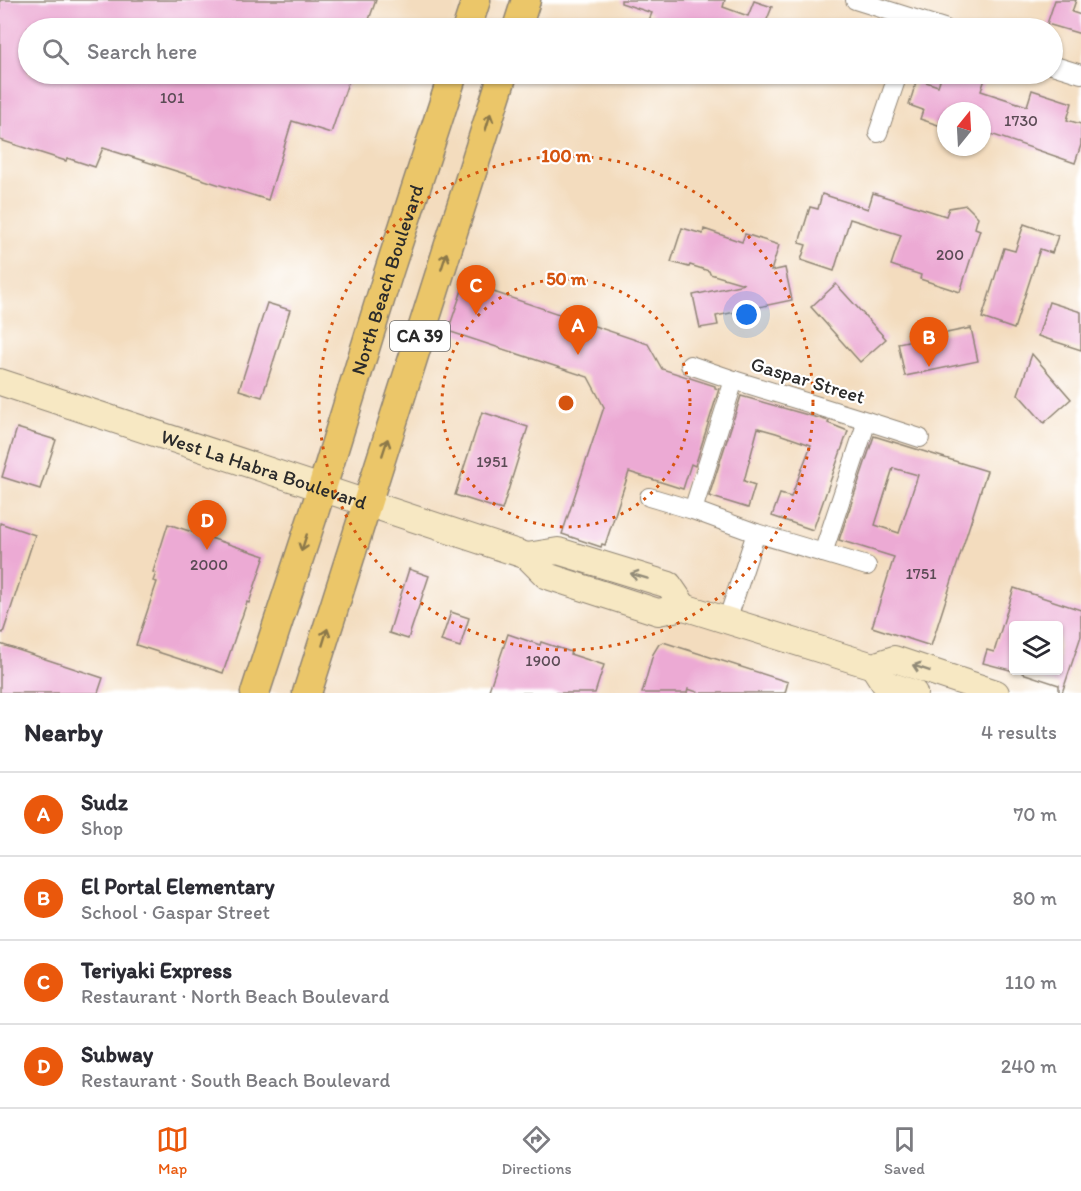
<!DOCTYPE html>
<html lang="en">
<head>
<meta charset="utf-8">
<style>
	body { margin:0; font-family:Itim,sans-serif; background:#f2f2f3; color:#2b2b33 }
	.controls { position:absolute; right:18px; bottom:18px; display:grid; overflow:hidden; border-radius:6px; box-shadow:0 2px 4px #0004 }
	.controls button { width:54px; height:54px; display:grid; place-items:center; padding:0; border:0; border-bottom:2px solid #e1e1e2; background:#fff; color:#2b2b33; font:30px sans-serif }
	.compass { position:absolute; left:937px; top:102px; width:54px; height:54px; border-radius:50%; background:#fff; box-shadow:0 2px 4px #0004; rotate:18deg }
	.you { position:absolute; left:747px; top:315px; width:21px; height:21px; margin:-15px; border:4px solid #fff; border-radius:50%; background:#1a73e8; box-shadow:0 0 0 9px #1a73e833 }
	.badge { display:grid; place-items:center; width:39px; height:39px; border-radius:50%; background:#ea580c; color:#fff; font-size:20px; font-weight:700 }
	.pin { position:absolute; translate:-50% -50px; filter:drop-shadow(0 2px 3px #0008) }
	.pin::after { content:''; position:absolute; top:32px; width:21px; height:18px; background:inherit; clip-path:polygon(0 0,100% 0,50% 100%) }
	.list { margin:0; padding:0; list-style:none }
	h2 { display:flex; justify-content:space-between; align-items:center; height:78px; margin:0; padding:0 24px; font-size:26px }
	h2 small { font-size:20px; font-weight:400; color:#7c7c81 }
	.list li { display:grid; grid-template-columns:39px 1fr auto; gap:18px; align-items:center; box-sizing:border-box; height:84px; padding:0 24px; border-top:2px solid #e1e1e2 }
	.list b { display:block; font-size:22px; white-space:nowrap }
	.list p { margin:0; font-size:20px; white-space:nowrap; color:#7c7c81 }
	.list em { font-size:20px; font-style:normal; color:#7c7c81 }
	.icon { flex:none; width:33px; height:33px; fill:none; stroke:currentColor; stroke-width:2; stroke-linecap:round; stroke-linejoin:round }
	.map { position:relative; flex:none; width:1081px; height:693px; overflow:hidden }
	.search { position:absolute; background:#fff; box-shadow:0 2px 4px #0004; left:18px; right:18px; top:18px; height:66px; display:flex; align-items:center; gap:15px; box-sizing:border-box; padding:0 21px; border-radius:33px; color:#7c7c81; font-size:22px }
	.sheet { height:414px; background:#fff }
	nav { display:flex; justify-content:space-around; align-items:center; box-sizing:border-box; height:84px; border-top:2px solid #e1e1e2; background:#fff; font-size:16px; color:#7c7c81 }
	nav a { display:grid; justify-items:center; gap:3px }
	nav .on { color:#ea580c }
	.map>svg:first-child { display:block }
</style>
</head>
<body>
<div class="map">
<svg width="1081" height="693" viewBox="0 0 1081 693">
	<rect width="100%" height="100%" fill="#fff"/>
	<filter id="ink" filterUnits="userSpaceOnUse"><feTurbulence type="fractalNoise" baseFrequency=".0167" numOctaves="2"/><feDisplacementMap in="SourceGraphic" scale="12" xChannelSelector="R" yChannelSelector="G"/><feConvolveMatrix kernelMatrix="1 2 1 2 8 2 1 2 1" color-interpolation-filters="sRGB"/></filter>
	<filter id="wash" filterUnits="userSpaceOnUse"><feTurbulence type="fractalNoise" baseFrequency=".008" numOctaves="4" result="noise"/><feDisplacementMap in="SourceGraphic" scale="24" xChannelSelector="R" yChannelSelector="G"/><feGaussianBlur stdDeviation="1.35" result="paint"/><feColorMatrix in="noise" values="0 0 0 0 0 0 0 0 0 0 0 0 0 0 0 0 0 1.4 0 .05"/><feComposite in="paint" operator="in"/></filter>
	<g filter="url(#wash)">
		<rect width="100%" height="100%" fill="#f3dcbe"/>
		<g id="blocks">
			<g fill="#ecaad4" fill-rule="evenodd">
				<path d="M0,0H376L366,28H28V74H351L331,133L292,121L268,200L103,148L95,167L67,158L66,161L0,140Z"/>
				<path d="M621,0H725L723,7L748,16L754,1L772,7L766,22L778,26V28H675L649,20L652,13L621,3Z"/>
				<path d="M1055,0H1076L1072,12L1081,15V34L1047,24Z"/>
				<path d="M942,74H979L986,76L981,91L1027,106L1032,90L1072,103L1067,120L1081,124V145L1075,163L982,131V111H946L944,127L920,119L923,110L909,105L917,79L938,86Z"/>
				<path d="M873,193L946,216L949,208L966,205L978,217L975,228L980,230L960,292L920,279L921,275L891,265L901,235L850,219L834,271L801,260L806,245L799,243L810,207L818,209L822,194L868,209Z"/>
				<path d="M1024,224L1058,236L1052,253L1040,249L1014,329L982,318L1004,248L1015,251Z"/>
				<path d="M682,228L703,234L704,229L742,242L745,234L779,245L771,271L785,268L792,300L716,316L718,325L700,328L693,295L744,284L710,274L709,271L690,265L689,267L671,262Z"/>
				<path d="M467,283L648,344L662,369L715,386V388L719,389L695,466L691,464L683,489L629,472L605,545L602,544L601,547L562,534L604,407L588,377L448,331L463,287H465Z"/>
				<path d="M836,284L886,339L860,362L811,307Z"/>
				<path d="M1049,302L1081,312V350L1038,336Z"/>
				<path d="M267,303L290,310L262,397L239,390Z"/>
				<path d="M971,328L978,361L905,376L898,343Z"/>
				<path d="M1032,354L1071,399L1044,423L1018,394Z"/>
				<path d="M741,396L829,421L828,423L848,431L813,530L772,516L780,494L791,497L811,445L776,433L758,428L744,481L755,485L748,508L709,496Z"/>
				<path d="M482,412L528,427L502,510L455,495Z"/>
				<path d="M17,428L56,440L40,489L2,477Z"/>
				<path d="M874,436L987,471L931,646L872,627L894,557L839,540ZM893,468L918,475L899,533L875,525Z"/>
				<path d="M0,523L35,535L3,633L0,632Z"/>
				<path d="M168,524L265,556L249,603L247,602L223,673L136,645L157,582L153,581L156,573L153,572Z"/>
				<path d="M409,569L429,576L408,639L389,633Z"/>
				<path d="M1014,588L1081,610V636L1062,693H1059V685L1022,673V670H1059V626H1014V671L983,663L987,650L994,652Z"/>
				<path d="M451,612L469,618L460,647L441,641Z"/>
				<path d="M508,634L540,645L541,642L571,652L570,654L604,665L595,693H488Z"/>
				<path d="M663,642L788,682L785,693H700L688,689L687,693H642L653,654L659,644Z"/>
				<path d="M0,644L103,678L98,693H0Z"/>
			</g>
		</g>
	</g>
	<g filter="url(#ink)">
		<use href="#blocks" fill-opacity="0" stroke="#8f8474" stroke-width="1.5"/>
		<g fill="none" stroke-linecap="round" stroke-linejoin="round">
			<g stroke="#8f8474" stroke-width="20">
				<g id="minor">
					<path d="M855,0L944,28"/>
					<path d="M1052,65L1081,74"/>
					<path d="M878,133L898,74"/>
					<path d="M690,365L734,380"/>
					<path d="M867,421L920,438"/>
					<path d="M649,497L693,510L756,533"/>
					<path d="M693,510L734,380L867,421L823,553"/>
					<path d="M727,621L756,533L867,566"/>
				</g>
			</g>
			<g stroke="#8f8474" stroke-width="28">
				<g id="secondary">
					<path id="s1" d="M0,382L527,556L547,576L658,612L684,607L873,666L894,659L996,693"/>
					<path d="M527,556L558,551L669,585L684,607"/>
					<path d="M873,666L884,683L914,693"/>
				</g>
			</g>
			<g stroke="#8f8474" stroke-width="31">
				<g id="primary">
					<path d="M467,28L476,0"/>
					<path d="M517,28L526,0"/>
					<path id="s2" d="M255,693L322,488L388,274L453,74"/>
					<path d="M307,693L503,74"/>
				</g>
			</g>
			<use href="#minor" stroke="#fff" stroke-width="18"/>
			<use href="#secondary" stroke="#f7e8c3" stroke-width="26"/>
			<use href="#primary" stroke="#ebc669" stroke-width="28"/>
		</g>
		<defs><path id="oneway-shaft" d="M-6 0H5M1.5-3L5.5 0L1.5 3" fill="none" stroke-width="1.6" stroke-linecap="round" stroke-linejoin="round" transform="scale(1.5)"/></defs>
		<g stroke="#8b784a">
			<use href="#oneway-shaft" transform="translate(488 122) rotate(-73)"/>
			<use href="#oneway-shaft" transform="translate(444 261) rotate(-72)"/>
			<use href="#oneway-shaft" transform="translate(385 447) rotate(-72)"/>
			<use href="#oneway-shaft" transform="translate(304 543) rotate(108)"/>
			<use href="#oneway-shaft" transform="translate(325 637) rotate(-73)"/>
		</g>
		<g stroke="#918a77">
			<use href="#oneway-shaft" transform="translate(639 576) rotate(-163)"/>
			<use href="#oneway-shaft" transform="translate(921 668) rotate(-161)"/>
		</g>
	</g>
	<g fill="none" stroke="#d5540f" stroke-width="3" stroke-dasharray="3 6">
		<circle cx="566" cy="403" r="124"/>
		<circle cx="566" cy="403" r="247"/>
	</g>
	<g text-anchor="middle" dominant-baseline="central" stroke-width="4.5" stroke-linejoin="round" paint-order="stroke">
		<g font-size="16" fill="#5b4b55">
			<text x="172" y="97">101</text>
			<text x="1021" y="120">1730</text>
			<text x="950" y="254">200</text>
			<text x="492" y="461">1951</text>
			<text x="209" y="564">2000</text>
			<text x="921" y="573">1751</text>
			<text x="543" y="660">1900</text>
		</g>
		<rect fill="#fff" stroke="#6b6b6b" stroke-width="1.5" x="390" y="321" width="60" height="30" rx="4.5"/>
		<g font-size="18" font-weight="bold" fill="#2b2b2b">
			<text x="420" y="336">CA 39</text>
		</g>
		<g font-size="20" fill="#2b2b2b" stroke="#fff">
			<text stroke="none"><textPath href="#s2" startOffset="434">North Beach Boulevard</textPath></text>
			<text transform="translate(808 380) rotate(17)">Gaspar Street</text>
			<text stroke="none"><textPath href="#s1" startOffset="278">West La Habra Boulevard</textPath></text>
		</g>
	</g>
	<circle cx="566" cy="403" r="9" fill="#d5540f" stroke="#fff" stroke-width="3"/>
	<g font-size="18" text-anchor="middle" font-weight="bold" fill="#d5540f" stroke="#fff" stroke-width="4.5" stroke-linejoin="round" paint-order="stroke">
		<text x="566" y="162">100 m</text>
		<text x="566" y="285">50 m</text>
	</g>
</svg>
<div class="controls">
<button><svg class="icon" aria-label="layers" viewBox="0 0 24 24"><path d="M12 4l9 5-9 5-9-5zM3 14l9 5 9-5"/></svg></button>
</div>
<svg class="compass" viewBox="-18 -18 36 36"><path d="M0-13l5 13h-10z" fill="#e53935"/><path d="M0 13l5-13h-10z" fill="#7c7c81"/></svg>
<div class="you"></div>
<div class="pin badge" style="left:578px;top:355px">A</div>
<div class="pin badge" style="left:929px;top:367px">B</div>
<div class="pin badge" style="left:476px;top:315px">C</div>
<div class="pin badge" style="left:207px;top:550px">D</div>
<div class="search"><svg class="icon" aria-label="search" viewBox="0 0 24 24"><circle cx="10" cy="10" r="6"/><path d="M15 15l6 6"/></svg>Search here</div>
</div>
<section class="sheet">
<h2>Nearby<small>4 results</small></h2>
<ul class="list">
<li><span class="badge">A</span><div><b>Sudz</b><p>Shop</p></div><em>70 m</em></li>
<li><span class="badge">B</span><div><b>El Portal Elementary</b><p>School · Gaspar Street</p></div><em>80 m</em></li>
<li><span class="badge">C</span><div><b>Teriyaki Express</b><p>Restaurant · North Beach Boulevard</p></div><em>110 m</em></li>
<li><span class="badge">D</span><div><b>Subway</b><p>Restaurant · South Beach Boulevard</p></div><em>240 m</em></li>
</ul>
</section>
<nav>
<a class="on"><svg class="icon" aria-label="map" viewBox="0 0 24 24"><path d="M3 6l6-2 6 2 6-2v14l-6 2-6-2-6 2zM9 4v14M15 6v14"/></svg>Map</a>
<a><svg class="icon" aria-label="directions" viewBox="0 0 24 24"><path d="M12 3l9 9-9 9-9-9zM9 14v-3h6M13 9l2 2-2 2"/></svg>Directions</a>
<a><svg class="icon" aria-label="saved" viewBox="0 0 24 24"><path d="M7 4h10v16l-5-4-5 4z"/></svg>Saved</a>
</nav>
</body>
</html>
